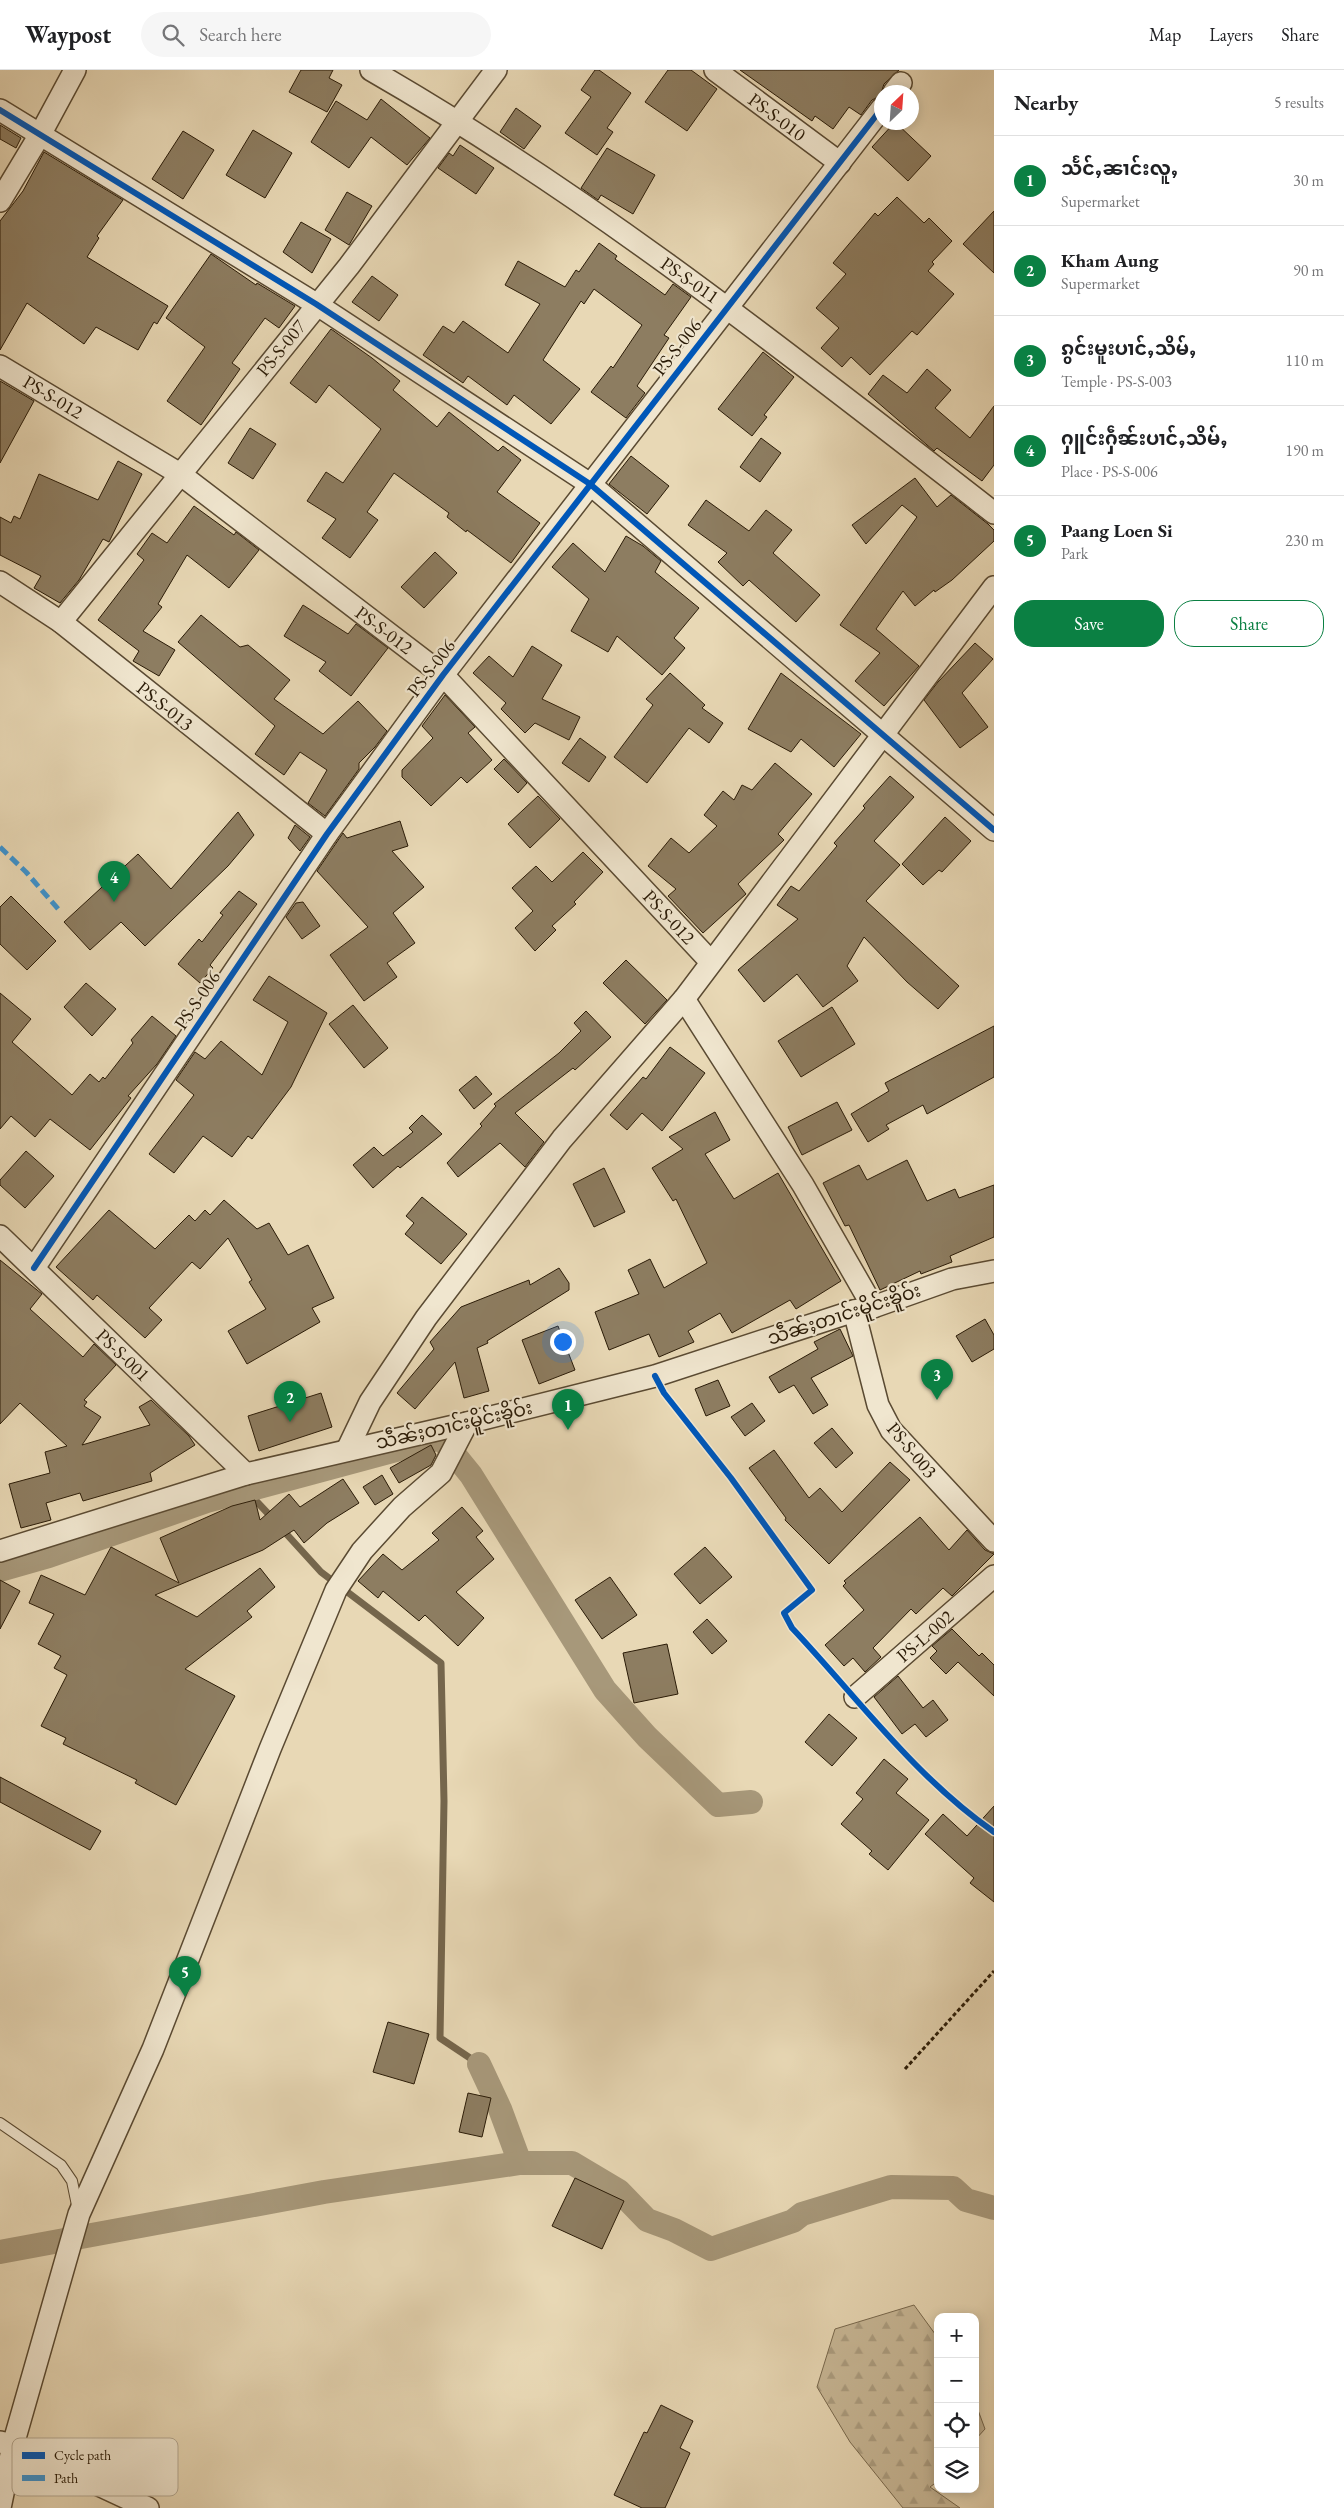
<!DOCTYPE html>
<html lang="en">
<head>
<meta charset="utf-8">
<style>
	body { margin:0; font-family:"EB Garamond","Noto Sans Myanmar",serif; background:#f6f6f6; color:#202124 }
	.controls { position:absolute; right:15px; bottom:15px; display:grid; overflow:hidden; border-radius:10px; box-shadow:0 2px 12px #0003 }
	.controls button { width:45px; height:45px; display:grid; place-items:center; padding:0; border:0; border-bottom:1px solid #e0e0e0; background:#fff; color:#202124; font:25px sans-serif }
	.compass { position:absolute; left:874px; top:15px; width:45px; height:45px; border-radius:50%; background:#fff; box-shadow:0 2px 12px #0003; rotate:25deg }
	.you { position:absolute; left:562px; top:1271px; width:18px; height:18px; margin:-12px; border:4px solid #fff; border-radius:50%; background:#1a73e8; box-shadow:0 0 0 8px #1a73e833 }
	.badge { display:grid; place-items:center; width:32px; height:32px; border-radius:50%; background:#0b8043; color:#fff; font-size:16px; font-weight:700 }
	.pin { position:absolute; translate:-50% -41px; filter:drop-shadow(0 1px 2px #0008) }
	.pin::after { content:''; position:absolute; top:26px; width:18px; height:15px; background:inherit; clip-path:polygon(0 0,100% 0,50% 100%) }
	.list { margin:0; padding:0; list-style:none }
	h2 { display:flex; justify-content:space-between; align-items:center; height:65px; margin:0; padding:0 20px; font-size:21px }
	h2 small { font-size:16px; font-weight:400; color:#757577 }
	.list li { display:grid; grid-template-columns:32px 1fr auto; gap:15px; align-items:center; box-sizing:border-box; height:90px; padding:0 20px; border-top:1px solid #e0e0e0 }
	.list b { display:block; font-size:19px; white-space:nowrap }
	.list p { margin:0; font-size:16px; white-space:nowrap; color:#757577 }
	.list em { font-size:16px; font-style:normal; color:#757577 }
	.actions { display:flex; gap:10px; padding:15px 20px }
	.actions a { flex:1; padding:11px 0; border:1px solid #0b8043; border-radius:20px; text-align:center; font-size:18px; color:#0b8043 }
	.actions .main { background:#0b8043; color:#fff }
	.icon { flex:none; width:28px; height:28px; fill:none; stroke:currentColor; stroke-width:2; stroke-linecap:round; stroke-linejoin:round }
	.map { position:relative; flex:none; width:994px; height:2438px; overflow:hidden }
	header { display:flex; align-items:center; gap:30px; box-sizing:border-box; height:70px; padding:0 25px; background:#fff; border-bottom:1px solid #e0e0e0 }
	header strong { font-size:24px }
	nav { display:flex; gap:28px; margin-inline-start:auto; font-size:18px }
	.search { width:350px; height:45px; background:#f6f6f6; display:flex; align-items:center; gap:12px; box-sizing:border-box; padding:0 18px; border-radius:28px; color:#757577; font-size:19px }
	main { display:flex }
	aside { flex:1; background:#fff }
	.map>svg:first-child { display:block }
</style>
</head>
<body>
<header>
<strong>Waypost</strong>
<div class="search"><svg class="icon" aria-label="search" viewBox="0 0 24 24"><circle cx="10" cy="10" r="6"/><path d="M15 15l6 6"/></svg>Search here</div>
<nav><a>Map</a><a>Layers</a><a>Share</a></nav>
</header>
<main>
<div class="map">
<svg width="994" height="2438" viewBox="0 0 994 2438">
	<defs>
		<pattern id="forest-firs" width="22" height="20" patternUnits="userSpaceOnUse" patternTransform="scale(1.25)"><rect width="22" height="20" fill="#c8b897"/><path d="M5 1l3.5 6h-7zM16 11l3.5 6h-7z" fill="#ac9e81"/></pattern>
	</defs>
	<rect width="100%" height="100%" fill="#e8d8b5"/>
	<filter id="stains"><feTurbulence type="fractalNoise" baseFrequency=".004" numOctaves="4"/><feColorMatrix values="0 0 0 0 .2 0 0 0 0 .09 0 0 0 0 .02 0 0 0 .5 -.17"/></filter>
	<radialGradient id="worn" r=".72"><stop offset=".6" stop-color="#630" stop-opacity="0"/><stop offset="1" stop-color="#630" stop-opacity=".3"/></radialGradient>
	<g fill="url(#forest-firs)" stroke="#796a4f">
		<path d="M914,2235L938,2268V2411L930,2417L960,2438H903L850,2372L817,2317L835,2259Z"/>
		<path d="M975,2332L985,2359L975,2370Z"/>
	</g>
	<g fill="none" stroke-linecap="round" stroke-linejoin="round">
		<g stroke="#75664c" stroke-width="7">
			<path d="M246,1420L274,1450"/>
			<path d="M281,1458L321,1502L441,1593L444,1731L440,1968L479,1994"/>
		</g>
		<g stroke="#a7987a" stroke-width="24">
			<path d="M0,1500L49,1486L207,1431L441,1368L471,1405L605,1620L647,1667L718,1735L751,1732"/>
			<path d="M479,1994L500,2039L520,2093H572L619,2121L647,2150L674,2160L711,2179L793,2151L802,2144L891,2117L953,2118L966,2130L994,2138"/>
			<path d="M0,2182L324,2122L520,2093"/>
		</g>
	</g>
	<g fill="#8d7d61" stroke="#2a1b07">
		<path d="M301,0H333L329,8L342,15L327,42L289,22Z"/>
		<path d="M595,0H599L631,23L607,58L613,62L597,85L565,63L591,27L581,20Z"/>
		<path d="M668,0H691L717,19L687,61L645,32Z"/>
		<path d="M740,0H899L884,14L880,26L872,30L861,45L849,37L833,59L815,46L812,51Z"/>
		<path d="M381,29L430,68L407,95L371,67L349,98L311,72L336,31L367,50Z"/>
		<path d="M516,38L541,56L524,79L500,62Z"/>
		<path d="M895,52L931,86L908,111L872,77Z"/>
		<path d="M0,55L21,68L16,78L0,69Z"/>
		<path d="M253,60L292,83L265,128L226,105Z"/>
		<path d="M183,61L214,80L183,129L152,109Z"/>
		<path d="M460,75L494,98L476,124L438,98L449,83L453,86Z"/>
		<path d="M607,78L655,105L633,144L601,125L598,130L581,118Z"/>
		<path d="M44,82L123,130L97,166L99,168L87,187L168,236L157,254L154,252L138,280L96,257L84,274L27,233L0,280V151L23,121Z"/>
		<path d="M347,122L372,136L349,175L325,160Z"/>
		<path d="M897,127L924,153L929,148L952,171L932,192L934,194L928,201L954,224L917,265L912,261L870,305L851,287L842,297L821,278L839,258L816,238L846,204L833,193L875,143L878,146Z"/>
		<path d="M994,141V203L963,174Z"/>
		<path d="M301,152L331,169L312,203L283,182Z"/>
		<path d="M599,173L617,186L615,189L665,225L673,214L691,227L664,265L669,268L637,316L645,323L626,348L591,322L611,296L613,298L642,255L594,219L584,234L581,231L543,290L580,319L551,354L514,325L507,335L468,306L463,313L423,285L443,256L454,263L463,251L508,283L540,234L505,215L518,191L565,217L576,200L579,202Z"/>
		<path d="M211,184L256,215L257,213L295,236L279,258L265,248L232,293L240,299L201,355L167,331L205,277L166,248Z"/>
		<path d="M372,206L398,225L379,251L352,232Z"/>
		<path d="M331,259L372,288L400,311L393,320L437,357L449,342L498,381L503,376L521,390L497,422L540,453L511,493L467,460L466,462L447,447L449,443L394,403L367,442L378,450L350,488L322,468L336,449L307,431L326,402L343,413L381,359L329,315L316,333L290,313Z"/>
		<path d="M763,282L794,307L764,345L767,347L752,366L718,339Z"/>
		<path d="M927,299L951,320L935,338L970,368L994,336V395L982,411L937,378L934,381L868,324L883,305L907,323Z"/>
		<path d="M0,311L34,331L0,393Z"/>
		<path d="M250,358L276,374L253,409L228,393Z"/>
		<path d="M761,368L781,383L760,412L740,397Z"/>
		<path d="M631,386L669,416L647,444L609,414Z"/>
		<path d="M118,391L142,404L109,472L103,469L79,510L60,533L34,518L41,506L0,485V447L11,453L14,446L20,449L39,404L98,430Z"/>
		<path d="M915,408L937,437L951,425L988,454L994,460V471L952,510L935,522L934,520L915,536L903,521L876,559L919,596L884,636L855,611L880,583L840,555L917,447L902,435L866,474L852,455Z"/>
		<path d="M706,430L749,461L766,440L792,460L773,483L820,525L796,552L749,510L743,516L718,492L727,483L688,455Z"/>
		<path d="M194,436L234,465L236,462L259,480L229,518L187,485L158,534L162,537L143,561L175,580L159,606L133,591L139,581L98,550L144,490L137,484L152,463L167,473Z"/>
		<path d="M626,466L643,476L661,491L655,502L699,538L674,568L685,578L662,605L617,566L608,582L571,561L589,529L552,497L573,473L605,502Z"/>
		<path d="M435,482L457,503L424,538L401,517Z"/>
		<path d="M303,535L348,564L356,554L388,578L351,626L319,601L326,592L284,566Z"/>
		<path d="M201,545L240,577L248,575L290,610L274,629L323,664L358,631L387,661L375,677L359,693V699L325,746L308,733L327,700L300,682L284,705L255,684L275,656L178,572Z"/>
		<path d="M975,573L993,589L962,623L988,657L960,678L924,630L938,612Z"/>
		<path d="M532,576L562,595L542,629L580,647L569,670L535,653L525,663L501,639L506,633L473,603L489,586L513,607Z"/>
		<path d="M670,603L705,635L702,638L723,653L709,673L689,658L647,713L614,687L653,635L646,629Z"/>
		<path d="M781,603L861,664L834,697L801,669L791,682L748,659Z"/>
		<path d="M445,625L475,657L468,663L492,690L467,713L461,707L431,736L402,707V700L433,668L422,656Z"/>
		<path d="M580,668L606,687L589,712L562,693Z"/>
		<path d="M504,689L527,713L518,723L494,699Z"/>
		<path d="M775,693L812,724L778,764L784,770L738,814L746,824L703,863L668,826L676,819L648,796L671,768L689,783L717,756L704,745L723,721L734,730L742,715L752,720Z"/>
		<path d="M890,706L914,727L874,771L900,795L866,831L959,916L938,939L907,912L864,867L847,896L858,911L823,937L797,904L764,932L738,900L798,849L777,835L791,816L799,821L837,776L834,773L865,738L863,736Z"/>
		<path d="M538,726L560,749L530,778L508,754Z"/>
		<path d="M238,742L254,765L228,796L145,876L121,852L90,880L64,852L138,784L171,819Z"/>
		<path d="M945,747L971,771L942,802L939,800L923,815L902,794Z"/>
		<path d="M400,751L408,776L392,781L424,817L393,843L415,873L387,893L397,907L364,931L330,885L368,857L317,801L343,763L347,768Z"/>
		<path d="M295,755L310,767L300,781L288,768Z"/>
		<path d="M583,782L603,802L574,832L576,834L552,856L556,860L535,881L515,858L533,841L512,818L536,796L552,812Z"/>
		<path d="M239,821L257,834L210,895L213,898L200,913L178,894L199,869L202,872L223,845L220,843Z"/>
		<path d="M11,826L56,871L27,900L0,874V837Z"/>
		<path d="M303,832L320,856L302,869L286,847L296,833Z"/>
		<path d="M626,890L667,930L645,954L603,913Z"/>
		<path d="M269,906L327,943L291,1017L252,1069L248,1066L232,1087L203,1066L174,1103L149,1084L194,1025L176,1010L195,982L205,989L221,971L262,1005L288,952L253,930Z"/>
		<path d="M86,913L116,939L92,966L64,937Z"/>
		<path d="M0,923L31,949L12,972L72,1025L90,1004L99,1012L103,1007L105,1009L133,973L131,970L152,946L176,966L157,994L128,1026L131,1028L90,1080L50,1049L35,1067L11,1046L0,1059Z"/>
		<path d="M353,935L388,978L364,998L329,954Z"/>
		<path d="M832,937L855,974L801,1007L778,971Z"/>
		<path d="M586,941L611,967L575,1000L573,998L515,1043L544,1072L525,1097L500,1073L458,1107L447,1093L482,1056L480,1054L496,1036L494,1034L559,983L581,961L574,953Z"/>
		<path d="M994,956V1007L927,1044L923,1035L886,1055L889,1059L868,1072L851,1044L889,1021L885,1013Z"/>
		<path d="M670,977L705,1003L662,1061L642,1043L627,1060L610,1045L643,1007L646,1009Z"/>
		<path d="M476,1006L492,1024L474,1039L459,1020Z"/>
		<path d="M837,1032L852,1060L802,1085L788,1057Z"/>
		<path d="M715,1042L730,1070L705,1084L734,1129L778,1103L841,1211L796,1239L790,1230L732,1263L720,1243L688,1261L694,1272L659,1287L649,1264L609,1280L595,1242L639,1224L628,1200L650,1189L664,1218L707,1193L676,1129L673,1131L652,1098L683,1079L669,1067Z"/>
		<path d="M422,1045L442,1064L400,1098L398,1096L373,1118L353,1095L374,1077L383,1086L413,1062L409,1058Z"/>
		<path d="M26,1081L54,1106L25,1138L0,1115V1110Z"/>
		<path d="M907,1090L927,1131L955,1119L959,1128L994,1115V1167L950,1186L952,1192L921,1204L920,1201L880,1220L849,1155L845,1156L823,1113L859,1095L867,1110Z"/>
		<path d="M604,1098L625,1142L594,1157L573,1114Z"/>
		<path d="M422,1127L467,1164L441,1194L405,1164L414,1153L406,1146Z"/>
		<path d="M224,1130L257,1159L269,1153L288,1185L308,1175L334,1228L312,1238L320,1252L247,1294L228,1261L266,1239L249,1212L252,1210L228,1168L200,1199L192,1192L149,1238L162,1250L145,1268L97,1225L93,1230L56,1197L109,1140L155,1179L189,1145L195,1151L205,1140L210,1145Z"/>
		<path d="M0,1190L42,1224L30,1239L83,1287L94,1274L116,1295L84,1330L87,1332L84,1336L101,1347L82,1375L150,1355L139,1337L151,1330L189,1366L195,1375L150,1403L152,1411L83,1431L80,1423L46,1433L51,1450L21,1458L9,1414L50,1403L45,1382L67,1376L20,1333L0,1354Z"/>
		<path d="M559,1198L569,1213V1220L487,1271L488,1273L477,1278L489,1321L464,1328L455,1292L415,1339L397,1323L434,1279L430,1272L461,1237L529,1210L530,1215Z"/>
		<path d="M985,1249L994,1265V1279L972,1292L956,1266Z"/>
		<path d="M558,1256L575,1300L539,1314L522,1270Z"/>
		<path d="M840,1259L853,1286L811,1308L828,1335L813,1344L794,1315L779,1323L769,1307L818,1279L814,1272Z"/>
		<path d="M718,1310L730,1336L706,1346L695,1319Z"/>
		<path d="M321,1323L332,1357L259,1381L248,1346Z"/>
		<path d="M752,1333L765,1351L745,1366L731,1347Z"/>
		<path d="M832,1358L853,1383L836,1398L814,1373Z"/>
		<path d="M431,1375L436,1385L431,1395L399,1413L390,1398Z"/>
		<path d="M774,1380L809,1428L820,1418L842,1442L890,1392L910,1410L829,1494L785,1450L786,1448L749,1398Z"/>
		<path d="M382,1405L393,1424L375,1435L363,1417Z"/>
		<path d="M343,1409L359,1433L327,1453L304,1473L294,1460L263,1480L155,1525L197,1547L260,1498L275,1517L247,1541L252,1547L185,1599L235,1626L176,1735L135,1713L137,1710L63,1674L66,1668L41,1656L67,1605L54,1598L61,1586L38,1574L54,1544L29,1533L41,1505L85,1525L111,1477L179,1513L160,1468L232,1436L255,1430L260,1450L289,1424L300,1437Z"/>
		<path d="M462,1437L483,1461L476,1467L494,1489L456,1522L484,1548L458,1576L425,1545L419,1551L383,1521L378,1528L358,1511L383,1484L402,1500L439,1470L432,1463Z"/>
		<path d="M920,1447L949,1480L967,1460L985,1480L994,1484L952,1526L943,1518L916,1544L911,1539L873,1578L881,1587L865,1602L853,1588L844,1596L825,1575L864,1540L843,1516L846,1513L844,1511Z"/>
		<path d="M705,1477L732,1507L700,1534L674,1504Z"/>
		<path d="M610,1507L637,1545L602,1569L575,1530Z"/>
		<path d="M0,1510L20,1521L0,1559Z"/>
		<path d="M707,1549L727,1571L712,1584L693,1562Z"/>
		<path d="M952,1559L979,1586L982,1583L994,1595V1626L958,1592L946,1604L930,1588L937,1581L932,1576Z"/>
		<path d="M667,1574L678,1624L634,1633L623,1583Z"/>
		<path d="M898,1606L923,1638L933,1630L948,1650L926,1667L915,1654L902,1664L874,1627Z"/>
		<path d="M829,1644L857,1668L832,1696L805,1672Z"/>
		<path d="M884,1689L908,1709L896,1723L929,1750L888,1800L869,1784L872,1781L841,1754L863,1729L856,1723Z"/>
		<path d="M0,1707L101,1761L90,1780L0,1732Z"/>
		<path d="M994,1736V1832L970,1813L974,1808L925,1764L943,1744L967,1766Z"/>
		<path d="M388,1952L429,1964L414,2014L373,2002Z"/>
		<path d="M468,2023L491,2028L482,2067L459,2062Z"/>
		<path d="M575,2108L624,2131L602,2179L552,2156Z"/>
		<path d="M661,2335L693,2351L680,2378L690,2383L665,2438H642L614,2425L644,2362L647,2363Z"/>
	</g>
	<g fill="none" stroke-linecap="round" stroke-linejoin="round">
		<g stroke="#5a4a32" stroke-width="12">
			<path id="lane" d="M0,2053L61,2095L72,2111L78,2140"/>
		</g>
		<g stroke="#5a4a32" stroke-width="24">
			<g id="street">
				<path d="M371,0C592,127 793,287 994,443"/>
				<path d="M715,0L840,93"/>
				<path d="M894,22L901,13"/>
				<path d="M0,40L316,234L590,414L994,760"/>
				<path d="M0,131L41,63L75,0"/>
				<path d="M0,296L180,404L443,605L711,892"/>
				<path d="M0,512L61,552L327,764"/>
				<path d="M61,552L349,196L496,0"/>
				<path d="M684,929L803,1115L873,1237"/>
				<path d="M0,1166L246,1404"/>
				<path d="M34,1198L327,764L443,605L882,38"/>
				<path d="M854,1241L878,1335L891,1360L994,1471"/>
				<path d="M347,1380L370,1332L426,1248L562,1069L684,929L994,517"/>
				<path d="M0,1481L246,1404L467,1353L655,1306L854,1241L873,1237L952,1209L994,1201"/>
				<path d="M855,1627L994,1506"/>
				<path d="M0,2372L13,2375L148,2438"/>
				<path d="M0,2438L13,2375L79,2144L153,1979L270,1679L336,1520L362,1481L402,1437L441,1403L467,1353"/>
			</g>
		</g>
		<path stroke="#2a1b07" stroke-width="3" stroke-dasharray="4 2.5" stroke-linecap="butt" d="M905,1999L994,1901"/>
		<use href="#lane" stroke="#f0e6cf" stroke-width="10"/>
		<use href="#street" stroke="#f0e6cf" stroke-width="21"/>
		<path stroke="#3c94d1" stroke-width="5" stroke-dasharray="10 5" stroke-linecap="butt" d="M0,777L26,802L59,840"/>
		<g stroke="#f0e6cf" stroke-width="9">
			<g id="cycleway">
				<path d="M0,40L316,234L590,414L994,760"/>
				<path d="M34,1198L327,764L443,605L882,38"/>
				<path d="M655,1306L664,1323L731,1408L812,1520L784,1543L792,1558C857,1627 915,1707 994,1762"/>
			</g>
		</g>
		<use href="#cycleway" stroke="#0057b8" stroke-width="6"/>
	</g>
	<g text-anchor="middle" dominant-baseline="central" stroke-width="4.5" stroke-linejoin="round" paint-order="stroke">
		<g font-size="19" fill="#2a1b07" stroke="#f0e6cf">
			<text transform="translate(777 47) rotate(37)">PS-S-010</text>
			<text transform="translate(690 210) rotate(35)">PS-S-011</text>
			<text transform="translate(677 277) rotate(-52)">PS-S-006</text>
			<text transform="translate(281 278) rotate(-51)">PS-S-007</text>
			<text transform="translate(53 327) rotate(31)">PS-S-012</text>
			<text transform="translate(384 560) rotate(37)">PS-S-012</text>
			<text transform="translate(431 598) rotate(-53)">PS-S-006</text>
			<text transform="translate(165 636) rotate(39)">PS-S-013</text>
			<text transform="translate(669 847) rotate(47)">PS-S-012</text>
			<text transform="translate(197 930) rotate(-56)">PS-S-006</text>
			<text transform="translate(844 1244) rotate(-18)">သဵၼ်ႈတၢင်းမိူင်းၶိူဝ်း</text>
			<text transform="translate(123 1285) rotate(44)">PS-S-001</text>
			<text transform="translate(454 1355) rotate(-13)">သဵၼ်ႈတၢင်းမိူင်းၶိူဝ်း</text>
			<text transform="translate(912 1380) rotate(50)">PS-S-003</text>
			<text transform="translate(925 1566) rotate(-41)">PS-L-002</text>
		</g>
	</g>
	<rect x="12" y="2368" width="166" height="58" rx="8" fill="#f0e6cf" stroke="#b5a993" stroke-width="1"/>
	<rect x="22" y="2382" width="23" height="7" fill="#0057b8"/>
	<rect x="22" y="2405" width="23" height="6" fill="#3c94d1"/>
	<g font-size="14" fill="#2a1b07">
		<text x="54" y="2390">Cycle path</text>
		<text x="54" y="2413">Path</text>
	</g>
	<rect width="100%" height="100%" filter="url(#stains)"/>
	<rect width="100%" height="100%" fill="url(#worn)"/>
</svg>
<div class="controls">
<button>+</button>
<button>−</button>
<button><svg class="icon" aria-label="locate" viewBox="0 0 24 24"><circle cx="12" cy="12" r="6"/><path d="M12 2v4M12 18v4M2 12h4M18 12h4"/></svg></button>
<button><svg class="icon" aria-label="layers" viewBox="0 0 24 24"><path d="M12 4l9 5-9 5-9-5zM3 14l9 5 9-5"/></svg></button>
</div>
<svg class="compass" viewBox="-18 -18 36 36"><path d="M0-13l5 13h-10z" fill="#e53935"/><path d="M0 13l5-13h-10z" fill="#757577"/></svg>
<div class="you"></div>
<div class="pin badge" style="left:568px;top:1360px">1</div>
<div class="pin badge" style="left:290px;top:1352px">2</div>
<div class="pin badge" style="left:937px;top:1330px">3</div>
<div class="pin badge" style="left:114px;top:832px">4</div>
<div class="pin badge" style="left:185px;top:1927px">5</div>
</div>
<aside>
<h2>Nearby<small>5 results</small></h2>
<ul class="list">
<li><span class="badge">1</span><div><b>သႅင်ႇၼၢင်းလူႇ</b><p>Supermarket</p></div><em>30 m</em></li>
<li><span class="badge">2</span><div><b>Kham Aung</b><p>Supermarket</p></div><em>90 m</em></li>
<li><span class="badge">3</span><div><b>ၵွင်းမူးပၢင်ႇသိမ်ႇ</b><p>Temple · PS-S-003</p></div><em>110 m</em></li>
<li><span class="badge">4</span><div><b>ႁူင်းႁဵꧣ်းပၢင်ႇသိမ်ႇ</b><p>Place · PS-S-006</p></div><em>190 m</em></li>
<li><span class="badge">5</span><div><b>Paang Loen Si</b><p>Park</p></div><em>230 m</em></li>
</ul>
<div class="actions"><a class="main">Save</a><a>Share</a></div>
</aside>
</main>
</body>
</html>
